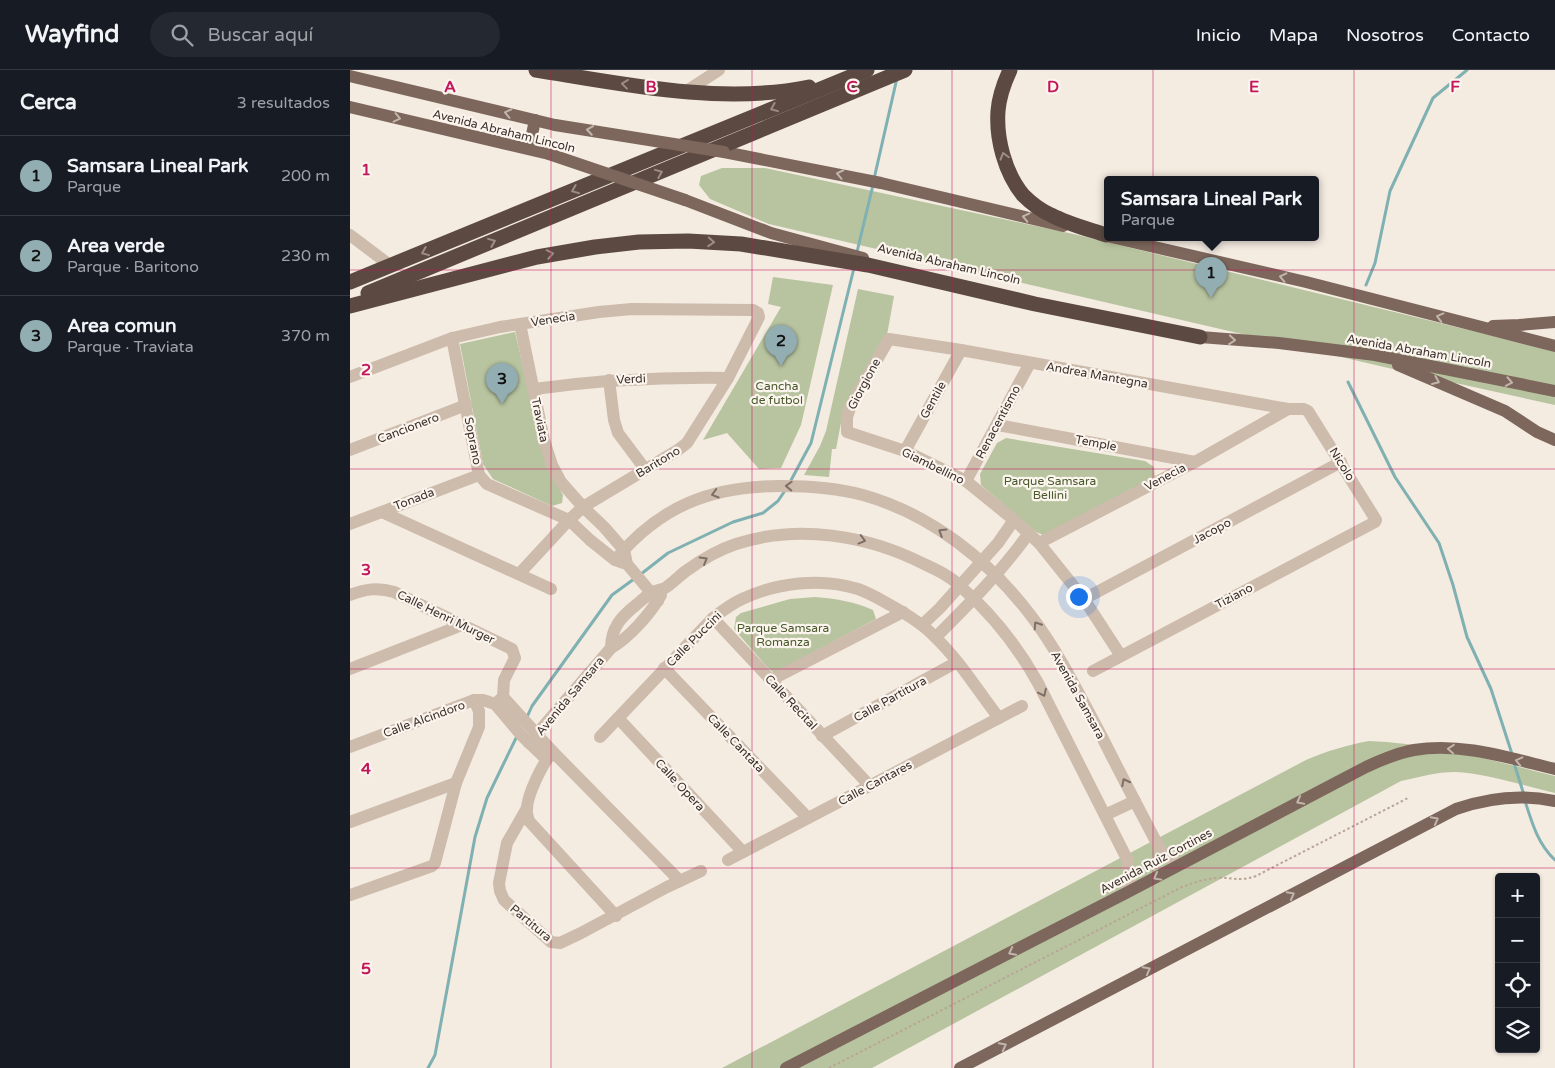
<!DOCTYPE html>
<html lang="es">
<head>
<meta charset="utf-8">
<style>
	body { margin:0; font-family:"Varela Round",sans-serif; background:#242831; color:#f1f3f6 }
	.controls { position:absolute; right:15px; bottom:15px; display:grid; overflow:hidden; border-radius:5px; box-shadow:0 1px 4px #0004 }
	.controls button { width:45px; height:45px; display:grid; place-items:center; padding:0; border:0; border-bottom:1px solid #363941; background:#171b24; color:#f1f3f6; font:25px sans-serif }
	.you { position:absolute; left:728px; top:526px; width:18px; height:18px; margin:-12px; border:4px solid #fff; border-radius:50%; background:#1a73e8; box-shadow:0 0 0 8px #1a73e833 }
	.badge { display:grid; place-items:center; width:32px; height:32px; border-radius:50%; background:#92aeb2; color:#111; font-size:16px; font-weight:700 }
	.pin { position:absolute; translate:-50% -41px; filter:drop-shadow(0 1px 2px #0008) }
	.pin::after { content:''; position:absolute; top:26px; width:18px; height:15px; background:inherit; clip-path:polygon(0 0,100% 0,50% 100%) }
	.popup { position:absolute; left:754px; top:106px; width:215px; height:65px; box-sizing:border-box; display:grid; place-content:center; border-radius:5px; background:#171b24; filter:drop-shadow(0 1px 4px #0005); font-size:16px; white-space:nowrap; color:#9ea1a6 }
	.popup b { font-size:19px; color:#f1f3f6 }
	.popup::after { content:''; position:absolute; left:50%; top:100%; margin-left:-10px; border:10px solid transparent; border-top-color:#171b24 }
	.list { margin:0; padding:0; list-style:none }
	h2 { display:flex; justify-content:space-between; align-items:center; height:65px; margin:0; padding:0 20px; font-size:21px }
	h2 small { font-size:16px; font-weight:400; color:#9ea1a6 }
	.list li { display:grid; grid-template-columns:32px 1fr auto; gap:15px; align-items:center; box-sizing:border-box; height:80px; padding:0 20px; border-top:1px solid #363941 }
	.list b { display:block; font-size:19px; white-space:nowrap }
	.list p { margin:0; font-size:16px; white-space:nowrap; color:#9ea1a6 }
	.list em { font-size:16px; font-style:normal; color:#9ea1a6 }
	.icon { flex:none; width:28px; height:28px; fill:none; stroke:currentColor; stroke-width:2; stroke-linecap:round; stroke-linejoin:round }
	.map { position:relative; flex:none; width:1205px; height:998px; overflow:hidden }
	header { display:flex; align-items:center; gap:30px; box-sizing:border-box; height:70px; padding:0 25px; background:#171b24; border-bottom:1px solid #363941 }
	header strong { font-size:24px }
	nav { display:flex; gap:28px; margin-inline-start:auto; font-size:18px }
	.search { width:350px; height:45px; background:#242831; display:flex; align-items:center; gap:12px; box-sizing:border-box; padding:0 18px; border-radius:28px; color:#9ea1a6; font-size:19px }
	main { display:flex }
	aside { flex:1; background:#171b24 }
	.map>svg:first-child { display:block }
</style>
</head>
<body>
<header>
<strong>Wayfind</strong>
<div class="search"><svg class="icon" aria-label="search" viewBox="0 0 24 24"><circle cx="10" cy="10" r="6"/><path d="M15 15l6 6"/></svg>Buscar aquí</div>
<nav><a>Inicio</a><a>Mapa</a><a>Nosotros</a><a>Contacto</a></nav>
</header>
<main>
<aside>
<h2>Cerca<small>3 resultados</small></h2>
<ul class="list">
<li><span class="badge">1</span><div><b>Samsara Lineal Park</b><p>Parque</p></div><em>200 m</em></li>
<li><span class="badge">2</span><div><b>Area verde</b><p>Parque · Baritono</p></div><em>230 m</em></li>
<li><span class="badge">3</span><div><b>Area comun</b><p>Parque · Traviata</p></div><em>370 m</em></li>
</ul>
</aside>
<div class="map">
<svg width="1205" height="998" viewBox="0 0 1205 998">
	<rect width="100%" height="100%" fill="#f4ebe1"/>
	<g fill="#b8c4a0">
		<path d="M372,98H415L728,165L1205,281V335L1060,303L419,154L360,129L349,115L351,106Z"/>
		<path d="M423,207L483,215L451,355L431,398L409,399L377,363L353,370L431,237L418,234Z"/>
		<path d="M508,219L544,226L537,265L491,353L486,379H482L479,407L454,405L470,376L476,361Z"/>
		<path d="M165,262L196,395L213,425L212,433L202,436L143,409L133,394L110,274Z"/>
		<path d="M656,368L795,391L804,397L805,408L693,465L686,462L631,415L630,404L647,373Z"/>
		<path d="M465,527C486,529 503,531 523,540L526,549L424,603L417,597L384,559L386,547L391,543L440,529Z"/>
		<path d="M1019,671C1082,673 1144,691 1205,706V723C1175,716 1135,703 1105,702C1087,702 1069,707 1051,711L522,998H372L956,690C977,681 997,675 1019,671Z"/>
	</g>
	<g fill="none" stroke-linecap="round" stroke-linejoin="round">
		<g stroke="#7fb0b2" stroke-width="3">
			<path d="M524,109L547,8"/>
			<path d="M507,182L523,115"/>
			<path d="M1016,215L1025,193L1040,121L1083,28L1117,0"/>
			<path d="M998,312L1045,407L1089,473L1103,515L1117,567L1141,619L1162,684"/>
			<path d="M439,414L461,373L504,198"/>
			<path d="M291,504L318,483L383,452L413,443L428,431L436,419"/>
			<path d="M177,647L182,636L262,525L284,509"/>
			<path d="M1164,693L1174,725"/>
			<path d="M1175,731C1182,753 1188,774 1205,790"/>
			<path d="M78,998L85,985L125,767L137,728L167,666"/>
		</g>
		<path stroke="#b9a596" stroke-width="2" stroke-dasharray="2.5 2.5" stroke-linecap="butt" d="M479,998L832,817C843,813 854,809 867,808C882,807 890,812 906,806L1058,728"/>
		<g stroke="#cdbbac" stroke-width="12">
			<path d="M335,22L369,0"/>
			<path d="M0,165L41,196"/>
			<path d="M170,254L194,370L202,395L211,412L233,437L254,457L274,480L277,494L308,531"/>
			<path d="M102,268L129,405L137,414L219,450L240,470L265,490L273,493"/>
			<path d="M0,307L102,268L150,257L249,242L282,239L403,240L408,243L409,247L378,308L337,373L328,380L233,437L219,450L169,504"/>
			<path d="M259,310L264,350L268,363L295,399"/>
			<path d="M184,319C250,310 312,307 378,308"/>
			<path d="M648,355L845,392"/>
			<path d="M0,380L116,335"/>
			<path d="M555,381L611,280"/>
			<path d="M616,411L680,293"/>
			<path d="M32,442L201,519"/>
			<path d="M0,454L129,405"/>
			<path d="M689,473L845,392L938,339"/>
			<path d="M265,490C310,436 361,416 431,416C458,416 487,418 513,425C581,444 640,491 682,547C710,584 730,626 752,667C771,705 791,743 811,781L819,788L830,794"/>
			<path d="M0,525C15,519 28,517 44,522L162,579L165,588L154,610L153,627L145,634L133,630H124L0,677"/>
			<path d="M734,529L991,392"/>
			<path d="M363,548L520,716"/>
			<path d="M572,555L590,538L648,473L664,450"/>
			<path d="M586,567C619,534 652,501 679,463"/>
			<path d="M261,578C261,558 271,547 286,535C291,531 296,526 301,523C305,520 311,520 315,518C323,513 329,506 336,501C351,490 368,480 386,474C448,454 517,465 574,494C587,500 600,506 610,516C641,543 668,577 688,613L777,789L780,807L776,823"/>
			<path d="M314,598L458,748"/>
			<path d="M0,599L112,555"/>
			<path d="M743,601L1025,452L1026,450L958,341L954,339H938L611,280L539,269L501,335L497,347V362L555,381L616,411L664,450L689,473L734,529L771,586"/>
			<path d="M421,610L553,542"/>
			<path d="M153,627L203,682L330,811"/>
			<path d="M145,634L172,666L196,689"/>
			<path d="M268,648L393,782"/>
			<path d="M472,666L607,592"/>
			<path d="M250,667L363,548C372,541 381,534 392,529C426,513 471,507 508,519C520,523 531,530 542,536C558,545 573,554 585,567C610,591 628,621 649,648"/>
			<path d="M179,673L261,578C279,568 301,543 311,525"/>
			<path d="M203,682C193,692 177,725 177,739C176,743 178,747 179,751L266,846"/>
			<path d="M177,738L157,773L149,813L150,821L154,830L201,872L210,873L231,863L317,817L351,801"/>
			<path d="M755,745L785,731"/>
			<path d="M0,752L106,713"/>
			<path d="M378,790L672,636"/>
			<path d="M0,825L82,796L85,793L106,713L129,657V641L124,630"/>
		</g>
		<g stroke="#7d675c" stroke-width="12">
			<path d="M0,6L205,55"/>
			<path d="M0,37L199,84"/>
			<path d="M179,79L185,50"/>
			<path d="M374,82L531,113L713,156"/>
			<path d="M335,130L421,163L513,188"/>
			<path d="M761,167L956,212L1205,276"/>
			<path d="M1143,256L1169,255L1205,252"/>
			<path d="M841,265L850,267L929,273L1025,285L1205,321"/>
			<path d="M1048,295L1155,341L1187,362L1205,370"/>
			<path d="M436,998L776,823L1016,697C1031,690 1047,683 1064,680C1111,672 1159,688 1205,699"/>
			<path d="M610,998L1106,739C1138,728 1171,724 1205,731"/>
		</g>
		<g stroke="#5c4a42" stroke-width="15">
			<path d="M186,0C273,14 371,35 459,17"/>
			<path d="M660,0C654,13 649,27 648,41C646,69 655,103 673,125C680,132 692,141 701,145C718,154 738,159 756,165"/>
			<path d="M0,212L517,0"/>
			<path d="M18,223L555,0"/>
			<path d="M0,236L187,187L245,177L289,172L338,171L391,174L518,195L685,234L850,267"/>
		</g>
		<g stroke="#7d675c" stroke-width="12">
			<path d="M205,55L374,82"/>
			<path d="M199,84L335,130"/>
		</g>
	</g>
	<defs><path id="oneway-chevron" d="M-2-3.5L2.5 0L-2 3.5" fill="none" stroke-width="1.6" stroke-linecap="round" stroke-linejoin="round" transform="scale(1.25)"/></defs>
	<g stroke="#9c8e87">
		<use href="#oneway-chevron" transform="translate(275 14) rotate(-173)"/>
		<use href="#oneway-chevron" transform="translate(424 38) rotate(158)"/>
		<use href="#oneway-chevron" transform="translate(654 86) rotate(-106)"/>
		<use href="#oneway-chevron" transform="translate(309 103) rotate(-22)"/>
		<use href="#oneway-chevron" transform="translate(225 120) rotate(158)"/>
		<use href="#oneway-chevron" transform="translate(142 172) rotate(-22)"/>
		<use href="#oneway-chevron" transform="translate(361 172) rotate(4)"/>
		<use href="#oneway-chevron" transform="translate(75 182) rotate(158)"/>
		<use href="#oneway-chevron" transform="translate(200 184) rotate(-11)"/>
	</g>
	<g stroke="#c2b5ac">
		<use href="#oneway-chevron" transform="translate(158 43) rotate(-167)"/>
		<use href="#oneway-chevron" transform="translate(47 48) rotate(13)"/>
		<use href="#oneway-chevron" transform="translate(240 60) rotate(-171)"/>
		<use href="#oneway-chevron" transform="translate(490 104) rotate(-168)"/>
		<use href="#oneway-chevron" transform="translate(676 147) rotate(-167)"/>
		<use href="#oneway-chevron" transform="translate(933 207) rotate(-167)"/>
		<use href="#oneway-chevron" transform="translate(1090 247) rotate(-165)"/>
		<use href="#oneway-chevron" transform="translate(882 270) rotate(5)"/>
		<use href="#oneway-chevron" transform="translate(1086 311) rotate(23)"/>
		<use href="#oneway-chevron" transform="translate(1159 312) rotate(11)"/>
		<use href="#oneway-chevron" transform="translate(1101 679) rotate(-176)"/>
		<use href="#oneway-chevron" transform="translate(1169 691) rotate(-167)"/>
		<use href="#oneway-chevron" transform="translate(950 731) rotate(152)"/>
		<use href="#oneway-chevron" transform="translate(1085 750) rotate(-28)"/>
		<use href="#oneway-chevron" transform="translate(807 807) rotate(151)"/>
		<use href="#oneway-chevron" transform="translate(941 825) rotate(-28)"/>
		<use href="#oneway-chevron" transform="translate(662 882) rotate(153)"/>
		<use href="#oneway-chevron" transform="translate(797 900) rotate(-28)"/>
		<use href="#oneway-chevron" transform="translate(653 976) rotate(-27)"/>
	</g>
	<g stroke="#7d6f65">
		<use href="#oneway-chevron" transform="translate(439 416) rotate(-178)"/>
		<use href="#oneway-chevron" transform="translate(365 424) rotate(164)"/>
		<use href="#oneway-chevron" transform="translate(592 462) rotate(-148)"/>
		<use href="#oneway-chevron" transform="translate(512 470) rotate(15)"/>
		<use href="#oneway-chevron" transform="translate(354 490) rotate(-30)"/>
		<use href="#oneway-chevron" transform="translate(687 555) rotate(-123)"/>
		<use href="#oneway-chevron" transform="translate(693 623) rotate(64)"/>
		<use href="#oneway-chevron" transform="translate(775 712) rotate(-117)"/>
	</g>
	<path fill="none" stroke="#c2185b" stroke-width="1" stroke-opacity="0.55" d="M201,0V998M402,0V998M602,0V998M803,0V998M1004,0V998M0,200H1205M0,399H1205M0,599H1205M0,798H1205"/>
	<g text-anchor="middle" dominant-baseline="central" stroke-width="4.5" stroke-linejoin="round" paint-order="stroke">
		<g font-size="12" fill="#3b302b" stroke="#fbf5ee">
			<text transform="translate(154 61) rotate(14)">Avenida Abraham Lincoln</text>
			<text transform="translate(599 194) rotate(13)">Avenida Abraham Lincoln</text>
			<text transform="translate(203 249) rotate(-9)">Venecia</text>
			<text transform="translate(1069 281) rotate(10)">Avenida Abraham Lincoln</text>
			<text transform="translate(747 305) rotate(10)">Andrea Mantegna</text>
			<text transform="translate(281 309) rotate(-3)">Verdi</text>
			<text transform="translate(514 314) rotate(-62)">Giorgione</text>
			<text transform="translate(583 330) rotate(-61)">Gentile</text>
			<text transform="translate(190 350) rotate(78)">Traviata</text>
			<text transform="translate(648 352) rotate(-62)">Renacentismo</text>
			<text transform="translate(58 358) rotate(-21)">Cancionero</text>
			<text transform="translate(123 371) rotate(79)">Soprano</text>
			<text transform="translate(746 373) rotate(11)">Temple</text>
			<text transform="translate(308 392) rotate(-31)">Baritono</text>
			<text transform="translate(992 394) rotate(58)">Nicolo</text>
			<text transform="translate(583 396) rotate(26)">Giambellino</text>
			<text transform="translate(815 407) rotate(-28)">Venecia</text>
			<text transform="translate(64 429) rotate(-21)">Tonada</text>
			<text transform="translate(862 461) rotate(-28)">Jacopo</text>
			<text transform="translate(884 526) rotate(-28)">Tiziano</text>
			<text transform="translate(96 547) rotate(26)">Calle Henri Murger</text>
			<text transform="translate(344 569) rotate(-45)">Calle Puccini</text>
			<text transform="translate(728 625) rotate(61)">Avenida Samsara</text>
			<text transform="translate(220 626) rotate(-50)">Avenida Samsara</text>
			<text transform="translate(540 629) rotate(-29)">Calle Partitura</text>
			<text transform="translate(441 632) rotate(47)">Calle Recital</text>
			<text transform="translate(74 649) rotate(-20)">Calle Alcindoro</text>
			<text transform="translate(386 673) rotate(46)">Calle Cantata</text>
			<text transform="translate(525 713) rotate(-28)">Calle Cantares</text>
			<text transform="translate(330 715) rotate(47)">Calle Opera</text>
			<text transform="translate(806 791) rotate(-28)">Avenida Ruiz Cortines</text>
			<text transform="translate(181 853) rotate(40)">Partitura</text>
		</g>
		<g font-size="12" fill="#4a5a2e" stroke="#fbf5ee">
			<text x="427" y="316">Cancha<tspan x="427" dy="14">de futbol</tspan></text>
			<text x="700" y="411">Parque Samsara<tspan x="700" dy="14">Bellini</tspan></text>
			<text x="433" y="558">Parque Samsara<tspan x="433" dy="14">Romanza</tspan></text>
		</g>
	</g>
	<g font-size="16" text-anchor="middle" font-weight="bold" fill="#c2185b" stroke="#fbf5ee" stroke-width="4.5" stroke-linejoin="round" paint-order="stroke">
		<text x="100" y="22">A</text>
		<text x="301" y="22">B</text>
		<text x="502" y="22">C</text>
		<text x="703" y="22">D</text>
		<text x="904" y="22">E</text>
		<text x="1105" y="22">F</text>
		<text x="16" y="105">1</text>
		<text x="16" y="305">2</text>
		<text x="16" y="505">3</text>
		<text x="16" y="704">4</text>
		<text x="16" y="904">5</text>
	</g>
</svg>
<div class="controls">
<button>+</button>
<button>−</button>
<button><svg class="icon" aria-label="locate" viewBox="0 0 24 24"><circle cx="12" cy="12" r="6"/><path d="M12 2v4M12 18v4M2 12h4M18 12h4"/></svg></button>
<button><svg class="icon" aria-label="layers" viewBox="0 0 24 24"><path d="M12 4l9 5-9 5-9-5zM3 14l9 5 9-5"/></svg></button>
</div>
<div class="you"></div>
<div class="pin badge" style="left:861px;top:228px">1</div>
<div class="popup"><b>Samsara Lineal Park</b>Parque</div>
<div class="pin badge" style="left:431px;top:296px">2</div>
<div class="pin badge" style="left:152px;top:334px">3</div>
</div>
</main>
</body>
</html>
